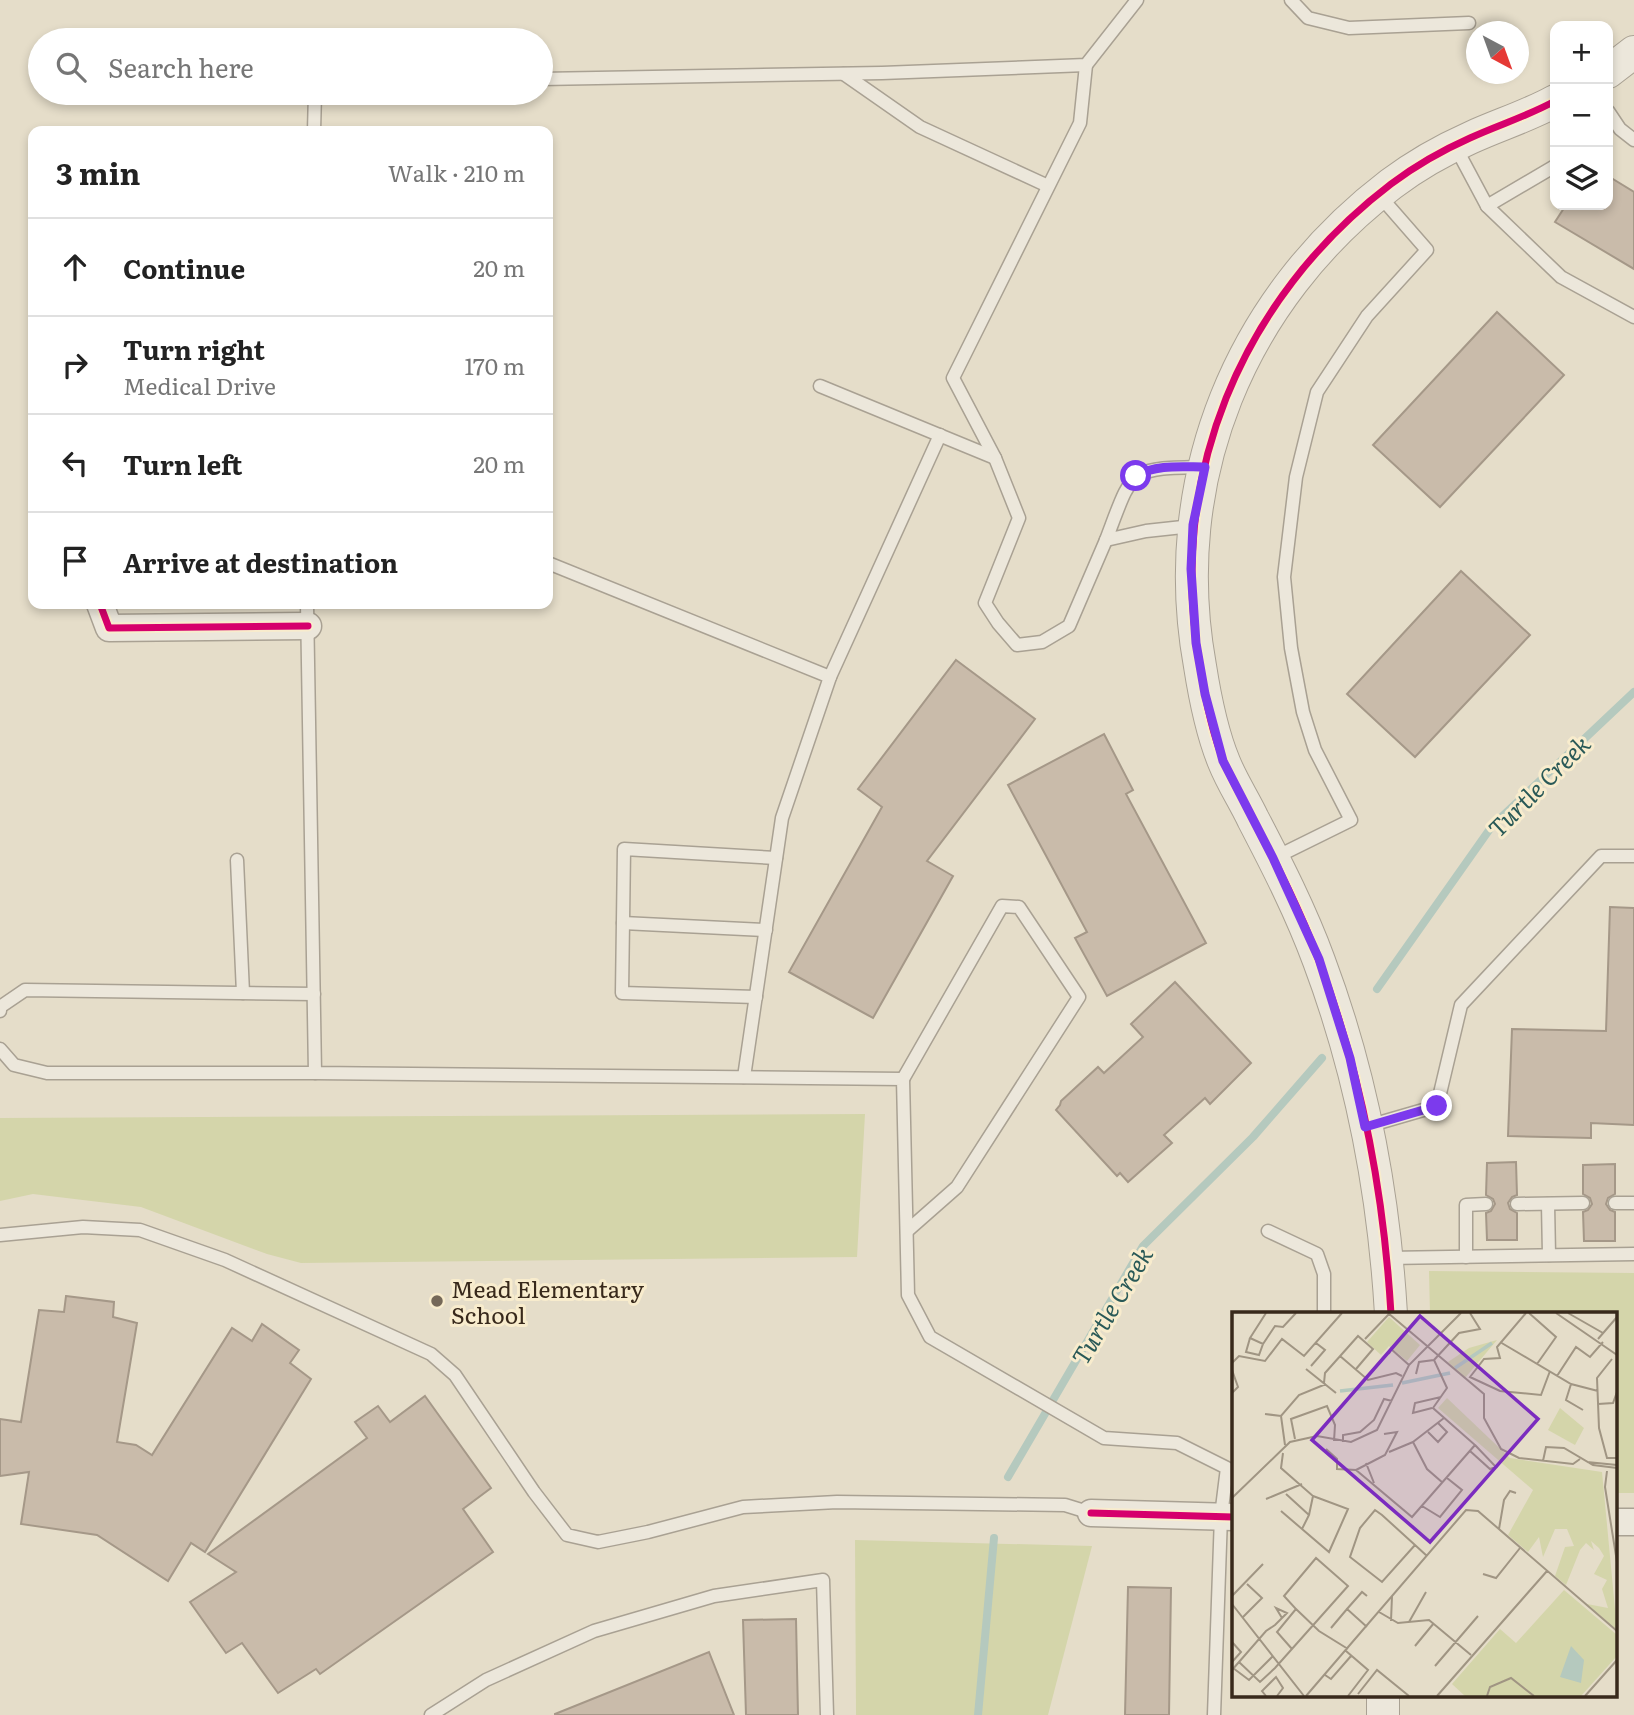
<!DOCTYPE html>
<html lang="en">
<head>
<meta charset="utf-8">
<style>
	body { margin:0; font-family:Literata,serif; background:#f6f6f6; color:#222 }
	.controls { position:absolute; right:21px; top:21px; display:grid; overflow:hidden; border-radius:14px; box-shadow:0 4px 10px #0003 }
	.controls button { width:63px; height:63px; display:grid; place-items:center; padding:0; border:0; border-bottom:2px solid #e0e0e0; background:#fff; color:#222; font:35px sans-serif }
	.compass { position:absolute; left:1466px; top:21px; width:63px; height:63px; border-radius:50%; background:#fff; box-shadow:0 4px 10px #0003; rotate:139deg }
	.stop { position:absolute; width:21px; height:21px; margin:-16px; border:5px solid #7c3aed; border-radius:50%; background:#fff }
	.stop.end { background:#7c3aed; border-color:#fff; box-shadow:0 2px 7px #0008 }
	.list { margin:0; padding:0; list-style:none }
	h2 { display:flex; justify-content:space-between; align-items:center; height:91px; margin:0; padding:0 28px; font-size:30px }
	h2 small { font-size:23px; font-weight:400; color:#767676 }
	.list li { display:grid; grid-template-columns:46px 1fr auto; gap:21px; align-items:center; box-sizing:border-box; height:98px; padding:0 28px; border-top:2px solid #e0e0e0 }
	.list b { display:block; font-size:26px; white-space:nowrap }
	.list p { margin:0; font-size:23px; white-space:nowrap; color:#767676 }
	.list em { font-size:23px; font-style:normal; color:#767676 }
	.icon { flex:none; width:38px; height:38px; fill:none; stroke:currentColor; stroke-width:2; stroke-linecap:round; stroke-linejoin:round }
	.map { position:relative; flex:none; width:1634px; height:1715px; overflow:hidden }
	.search { position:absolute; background:#fff; box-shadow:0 4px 10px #0003; left:28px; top:28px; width:525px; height:77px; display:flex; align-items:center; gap:18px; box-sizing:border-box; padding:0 24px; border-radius:38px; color:#767676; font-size:26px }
	.panel { position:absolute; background:#fff; box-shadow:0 4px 10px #0003; left:28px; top:126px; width:525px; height:483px; border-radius:14px }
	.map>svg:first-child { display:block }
</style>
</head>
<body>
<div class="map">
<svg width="1634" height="1715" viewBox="0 0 1634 1715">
	<rect width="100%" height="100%" fill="#e5ddc9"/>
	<g fill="#d4d5aa">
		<path d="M865,1114L857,1257L301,1263L267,1254L141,1207L33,1194L0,1201V1118Z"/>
		<path d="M1429,1271L1634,1273V1493H1615V1314H1430Z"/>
		<path d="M855,1540L1092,1546L1048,1715H856Z"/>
	</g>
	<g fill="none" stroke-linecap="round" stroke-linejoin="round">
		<g stroke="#b5c9be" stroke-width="8">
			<path d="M1377,989L1492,826L1634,692"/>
			<path d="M1008,1477L1143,1246L1253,1137L1322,1058"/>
			<path d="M978,1715L994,1538"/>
		</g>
	</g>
	<g fill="#c9bbaa" stroke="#a59888" stroke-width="2">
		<path d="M1608,176L1634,192V269L1555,222L1566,205H1608Z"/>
		<path d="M1497,312L1564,375L1440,507L1373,445Z"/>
		<path d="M1461,571L1530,635L1415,757L1347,694Z"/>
		<path d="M956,660L1035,719L927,861L953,876L873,1018L789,972L882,807L858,789Z"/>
		<path d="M1104,734L1133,790L1126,794L1206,943L1107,996L1075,938L1087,932L1008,785Z"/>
		<path d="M1610,907L1634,908V1125L1591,1123V1138L1508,1136L1512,1029L1606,1031Z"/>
		<path d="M1175,982L1251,1063L1210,1104L1205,1098L1164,1135L1172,1143L1128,1182L1120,1173L1117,1176L1056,1110L1060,1105L1061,1101L1098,1067L1104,1073L1143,1037L1131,1024Z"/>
		<path d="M1516,1162L1517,1195L1512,1197L1508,1203L1510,1209L1517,1213V1240H1487L1486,1213L1491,1211L1495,1204L1493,1199L1486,1195L1487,1163Z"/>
		<path d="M1615,1164V1194L1608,1198L1606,1204L1610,1210L1615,1212V1241H1584L1583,1212L1588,1210L1592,1204L1590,1198L1583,1194V1165Z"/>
		<path d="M66,1296L114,1302L113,1317L137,1323L117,1442L136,1445L152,1455L232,1328L252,1341L262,1324L299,1350L290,1363L311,1379L205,1552L191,1543L168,1581L97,1535L21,1524L29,1472L0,1476V1419L21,1422L39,1310L64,1312Z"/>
		<path d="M425,1396L491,1488L463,1509L493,1552L320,1674L316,1669L278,1693L242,1643L226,1653L190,1602L236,1572L208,1554L367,1438L355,1422L378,1406L390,1422Z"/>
		<path d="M1128,1587L1171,1588L1169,1715H1125Z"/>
		<path d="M796,1619L798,1715H746L743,1620Z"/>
		<path d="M709,1652L734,1715H555V1714Z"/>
	</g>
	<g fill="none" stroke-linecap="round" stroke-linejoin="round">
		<g stroke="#a9a193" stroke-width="15">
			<g id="service">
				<path d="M1291,0L1308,18L1349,28L1469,23"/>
				<path d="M1086,65L1080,123L953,378L995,458L1019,518L985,603L998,623L1017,645L1042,642L1069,626L1106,540"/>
				<path d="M844,74L920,127L1048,186"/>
				<path d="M541,79L882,73L1086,65L1137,0"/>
				<path d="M1608,111L1620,129L1634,140"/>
				<path d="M314,131L315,93"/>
				<path d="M1455,146L1487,206L1561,277L1634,317"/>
				<path d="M1487,206L1555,166"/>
				<path d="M820,386L995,458"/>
				<path d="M1192,526L1146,531L1106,540C1133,469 1127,468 1205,467"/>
				<path d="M548,563L830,677L782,818L744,1077"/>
				<path d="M307,604L315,1073L903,1079L908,1295L930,1337L1104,1438L1177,1443L1227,1468L1221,1516L1214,1715"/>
				<path d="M830,677L940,435"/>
				<path d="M1274,858L1351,820L1315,750L1303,712L1291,648L1284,577L1296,477L1317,392L1367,316L1427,250L1379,195"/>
				<path d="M237,860L243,993"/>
				<path d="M623,923L766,930"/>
				<path d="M756,997L622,993L624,849L776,858"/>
				<path d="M0,1011V1007L25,990L314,994"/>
				<path d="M0,1049L14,1065L47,1073H315"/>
				<path d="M903,1079L1002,906L1019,907L1079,997L957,1187L907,1231"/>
				<path d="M1368,1126L1437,1106L1461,1005L1601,856H1634"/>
				<path d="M1615,1203H1634"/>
				<path d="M1517,1204L1583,1203"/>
				<path d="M1548,1204L1549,1255"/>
				<path d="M1268,1231L1317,1254L1324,1274V1314"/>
				<path d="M0,1235L83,1227L140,1230L225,1260L431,1354L455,1375L534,1492L567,1535L598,1542L648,1532L743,1507L837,1502L1065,1505L1091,1513"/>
				<path d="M1466,1257V1205L1486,1204"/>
				<path d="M1388,1258L1634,1254"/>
				<path d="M431,1715L486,1680L594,1631L714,1596L823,1580L827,1715"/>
			</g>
		</g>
		<g stroke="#a9a193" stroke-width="29">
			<g id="minor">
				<path d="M100,604L109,628L308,626"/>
				<path d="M1091,1513L1233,1517"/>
				<path d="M1615,1522H1634"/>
			</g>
		</g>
		<g stroke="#a9a193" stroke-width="34">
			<g id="tertiary">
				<path d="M1608,72L1634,52"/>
				<path d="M1391,1314C1384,1195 1361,1073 1319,961C1301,912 1277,865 1253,819C1244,800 1232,782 1224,762C1212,733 1205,698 1200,666C1166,479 1240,299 1391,184C1415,166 1443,150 1470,138C1498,125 1528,116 1555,101"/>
				<path d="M1383,1715V1696"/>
			</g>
		</g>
		<use href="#service" stroke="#ece7db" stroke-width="12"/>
		<use href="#minor" stroke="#ece7db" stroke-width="26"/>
		<use href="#tertiary" stroke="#ece7db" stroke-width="32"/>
		<g stroke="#f8eccd" stroke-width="11">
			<g id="cycleway">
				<path d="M100,604L109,628L308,626"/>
				<path d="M1391,1314C1384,1195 1361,1073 1319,961C1301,912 1277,865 1253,819C1244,800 1232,782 1224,762C1212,733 1205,698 1200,666C1166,479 1240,299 1391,184C1415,166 1443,150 1470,138C1498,125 1528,116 1555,101"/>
				<path d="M1091,1513L1233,1517"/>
			</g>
		</g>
		<use href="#cycleway" stroke="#d6006c" stroke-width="7"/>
	</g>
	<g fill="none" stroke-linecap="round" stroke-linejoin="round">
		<path stroke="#7c3aed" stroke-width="9" d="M1136,476C1156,464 1182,467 1205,467L1193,525L1191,569L1196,643L1205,694L1223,761L1273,858L1319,959L1350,1058L1365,1127L1437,1106"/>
	</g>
	<circle fill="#756858" stroke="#f8eccd" stroke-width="2.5" cx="437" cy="1301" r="7"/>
	<g text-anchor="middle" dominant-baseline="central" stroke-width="6" stroke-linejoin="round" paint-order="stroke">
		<g font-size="23" fill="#38291b" stroke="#f8eccd" text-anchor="start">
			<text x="451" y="1288">Mead Elementary<tspan x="451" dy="26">School</tspan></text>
		</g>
		<g font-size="24" font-style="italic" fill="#295957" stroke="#f8eccd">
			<text transform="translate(1538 785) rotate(-45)">Turtle Creek</text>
			<text transform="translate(1111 1305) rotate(-59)">Turtle Creek</text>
		</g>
	</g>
	<g transform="translate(1232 1312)">
		<rect width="385" height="385" fill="#e5ddc9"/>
		<path d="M157,5L188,33L175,49L157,34L149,43L135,30ZM265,28L233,66L216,50L237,36ZM215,86L278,146L370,160L385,318L355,292L376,296L370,277L375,268L362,262L372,244L367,236L359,229L362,238L354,231L348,238L334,273L323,264L333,235L342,234L335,217H323L311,245L307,225L296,240L276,223L301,178L206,96ZM328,96L352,116L343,133L316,118ZM332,278L385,323V344L349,384H233L220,372L268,317L284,331Z" fill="#d4d5aa"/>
		<path d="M339,334L352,348L349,371L328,365Z" fill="#b5c9be"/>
		<path fill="none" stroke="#b5c9be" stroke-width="3.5" d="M223,56L260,31M170,71L218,61M108,79L161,73"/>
		<path fill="none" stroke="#a09583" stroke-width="2" d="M34,1L18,26L31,32L43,14L51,15L64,1M156,1L252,82V106L269,137L287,146L341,152L348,147M294,1L265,35L268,46L252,47L238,65L268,79L309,83L318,59M297,1L324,25L305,52M324,1L385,43M336,1L371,21M18,26L14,40L27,43L31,32M133,27L157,2M366,27L385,5M268,30L339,72L366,79M157,42L159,37L177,53M108,44L136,68L164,61L170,64M380,47L365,66L367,116L375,146H385M0,51L7,44L33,49L50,27L72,44L110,1M79,54L93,38L84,31M74,57L104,81M0,58L6,75L0,81M184,62L187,50L202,48M325,64L344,35L358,45L371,30M92,71L93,61L126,24L141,37L124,57M339,72L334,88L351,98M366,92L381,91L385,80M200,96L181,101L183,91L209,85M33,102L49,104L67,83L94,72M49,104L53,133M196,120L206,130L215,120L206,111M63,127L59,107L95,94L103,113L102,129M111,130V123L128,120L142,108L152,87L160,89M94,137L105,147V157L124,158L180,205L243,133L201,96L215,76L202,48L227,21L248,17L238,1M238,139L258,157L264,155L243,133M157,140L181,130M51,141L49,156L81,184L77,203M311,149L314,135L332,136L361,153L385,156M355,150L385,153M134,151L142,171M124,158L153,143L165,120L152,122M375,159L373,175L385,250M211,171L195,157L181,130L212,106M0,186L58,130L85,124L119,130L145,118L177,53L229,1M34,187L70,172M190,194L208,205L230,178L215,166M49,199L70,217L77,203L54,182M70,217L97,240L116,197L81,184M267,217L272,188L278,179L284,181M183,233L150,270L118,245L128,216L143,198L150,203L183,233L195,244M251,262L264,266L288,236M0,284L31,252M135,284L130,280L115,297L135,315M0,292L72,384M64,297L87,319L116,337M147,300L166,311L197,308L239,343M11,305L30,286L15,272M159,309L160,284M177,310L194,280M99,316L115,297M0,330L9,340L0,350M183,334L202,311M114,339L136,358L116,384M7,350L28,370L43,356L116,274L84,246L52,284L64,297L45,320L60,337M203,354L246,304M1,356L17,368L41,344M0,358L34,319L43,313L55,301L44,296L50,306M93,363L99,367L119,344M126,382L145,358L177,384M34,384L30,379L44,365L51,376L45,384M74,384L234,198L246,199L385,319M205,384L315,259M255,384L258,375L279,366L302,384M353,384L385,348"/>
		<path fill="#7b2cbf" fill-opacity="0.15" stroke="#7b2cbf" stroke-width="3.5" d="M188,4L306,107L198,230L80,128Z"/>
		<rect width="385" height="385" fill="none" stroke="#38291b" stroke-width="3.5"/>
	</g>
</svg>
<div class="controls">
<button>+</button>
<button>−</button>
<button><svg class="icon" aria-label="layers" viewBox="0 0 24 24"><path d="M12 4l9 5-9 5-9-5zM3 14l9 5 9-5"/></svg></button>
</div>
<svg class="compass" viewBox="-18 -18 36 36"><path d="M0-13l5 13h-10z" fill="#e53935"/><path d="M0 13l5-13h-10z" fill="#767676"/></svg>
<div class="stop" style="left:1136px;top:476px"></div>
<div class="stop end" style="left:1437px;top:1106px"></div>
<div class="search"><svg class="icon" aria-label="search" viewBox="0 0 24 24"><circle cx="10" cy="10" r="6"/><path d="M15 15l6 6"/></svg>Search here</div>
<section class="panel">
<h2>3 min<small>Walk · 210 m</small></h2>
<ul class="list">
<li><svg class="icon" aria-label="ahead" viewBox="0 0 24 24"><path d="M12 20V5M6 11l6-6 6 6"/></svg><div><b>Continue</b></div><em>20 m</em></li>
<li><svg class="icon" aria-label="right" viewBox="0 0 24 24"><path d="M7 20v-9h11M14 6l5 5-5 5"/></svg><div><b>Turn right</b><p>Medical Drive</p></div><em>170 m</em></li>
<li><svg class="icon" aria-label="left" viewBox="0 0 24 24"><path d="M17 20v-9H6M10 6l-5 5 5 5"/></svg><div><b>Turn left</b></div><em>20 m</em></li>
<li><svg class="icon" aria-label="arrive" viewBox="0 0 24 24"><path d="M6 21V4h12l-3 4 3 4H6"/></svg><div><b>Arrive at destination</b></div></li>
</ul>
</section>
</div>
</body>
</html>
